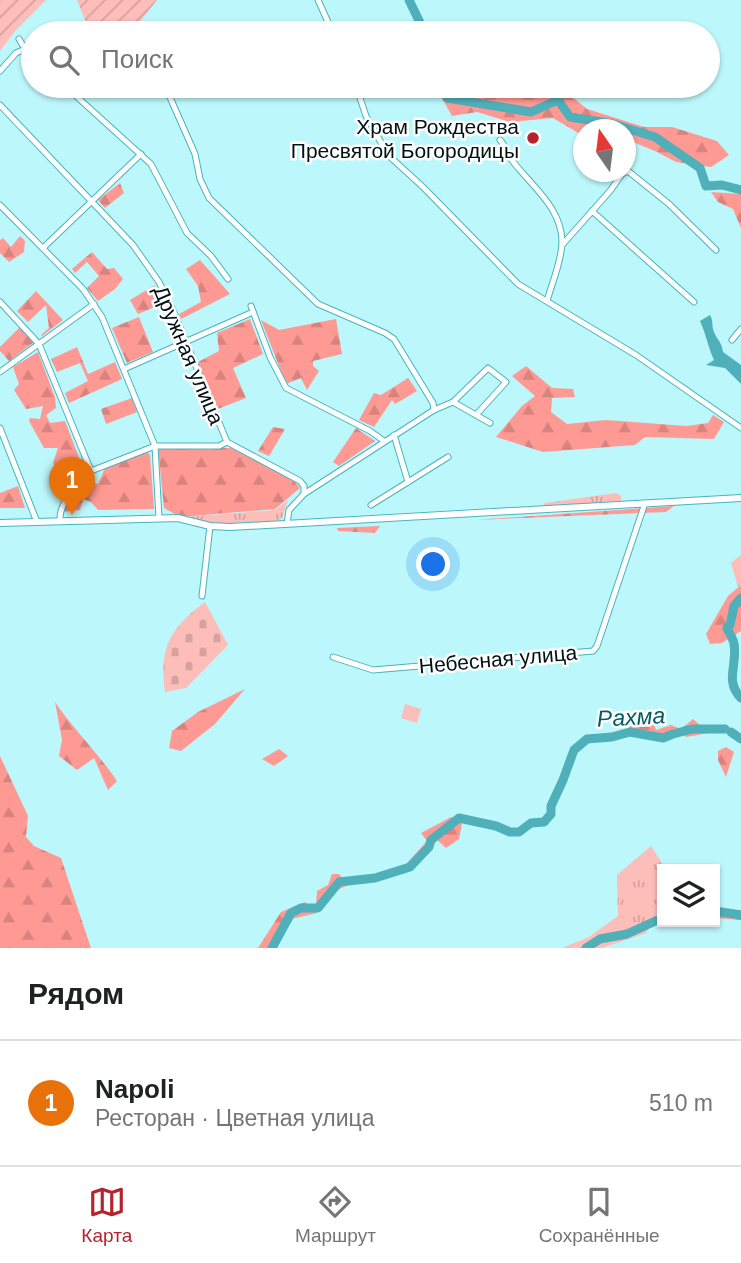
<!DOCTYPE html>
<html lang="ru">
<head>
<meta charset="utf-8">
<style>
	body { margin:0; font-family:Arial,sans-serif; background:#f2f2f2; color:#202124 }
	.controls { position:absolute; right:21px; bottom:21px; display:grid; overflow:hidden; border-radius:0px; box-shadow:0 2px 5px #0004 }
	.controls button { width:63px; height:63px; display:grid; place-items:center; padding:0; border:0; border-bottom:2px solid #e0e0e0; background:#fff; color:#202124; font:35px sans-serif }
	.compass { position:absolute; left:573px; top:119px; width:63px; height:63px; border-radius:50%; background:#fff; box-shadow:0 2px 5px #0004; rotate:346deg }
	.you { position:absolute; left:434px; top:565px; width:24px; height:24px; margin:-18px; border:5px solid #fff; border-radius:50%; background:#1a73e8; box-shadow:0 0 0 10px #1a73e833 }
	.badge { display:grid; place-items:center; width:46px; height:46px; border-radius:50%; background:#b5242e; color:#fff; font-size:23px; font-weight:700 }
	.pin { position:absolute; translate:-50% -58px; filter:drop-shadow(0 2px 4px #0008) }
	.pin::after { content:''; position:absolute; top:37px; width:24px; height:21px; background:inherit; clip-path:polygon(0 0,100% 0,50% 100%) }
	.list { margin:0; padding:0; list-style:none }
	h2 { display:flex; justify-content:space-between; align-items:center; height:91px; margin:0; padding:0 28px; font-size:30px }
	h2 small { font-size:23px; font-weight:400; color:#757577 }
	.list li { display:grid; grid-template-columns:46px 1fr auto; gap:21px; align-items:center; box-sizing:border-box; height:126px; padding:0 28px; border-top:2px solid #e0e0e0 }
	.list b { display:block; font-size:26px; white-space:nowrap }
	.list p { margin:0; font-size:23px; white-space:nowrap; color:#757577 }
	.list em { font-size:23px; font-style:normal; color:#757577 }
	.icon { flex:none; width:38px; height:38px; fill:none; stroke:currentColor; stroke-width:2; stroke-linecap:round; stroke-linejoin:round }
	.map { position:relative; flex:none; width:741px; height:948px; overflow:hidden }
	.search { position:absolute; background:#fff; box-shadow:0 2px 5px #0004; left:21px; right:21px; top:21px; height:77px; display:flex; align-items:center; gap:18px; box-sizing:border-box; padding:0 24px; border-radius:38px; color:#757577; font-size:26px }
	.sheet { height:217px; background:#fff }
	nav { display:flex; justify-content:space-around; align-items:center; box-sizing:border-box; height:98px; border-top:2px solid #e0e0e0; background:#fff; font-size:19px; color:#757577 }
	nav a { display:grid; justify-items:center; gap:4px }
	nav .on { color:#b5242e }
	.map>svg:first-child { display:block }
</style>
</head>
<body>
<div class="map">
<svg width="741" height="948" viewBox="0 0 741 948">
	<defs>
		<pattern id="grass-tufts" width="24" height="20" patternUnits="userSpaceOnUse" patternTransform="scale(1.75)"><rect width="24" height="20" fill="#fdbdb8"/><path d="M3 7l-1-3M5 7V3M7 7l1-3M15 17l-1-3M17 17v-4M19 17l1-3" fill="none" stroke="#d7a19d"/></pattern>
		<pattern id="forest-firs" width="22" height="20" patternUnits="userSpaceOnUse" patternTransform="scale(1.75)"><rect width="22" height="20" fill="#fe9993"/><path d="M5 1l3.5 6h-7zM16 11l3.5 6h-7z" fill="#d8837e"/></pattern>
		<pattern id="cemetery-stones" width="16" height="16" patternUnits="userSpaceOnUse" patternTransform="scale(1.75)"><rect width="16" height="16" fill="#fdbdb8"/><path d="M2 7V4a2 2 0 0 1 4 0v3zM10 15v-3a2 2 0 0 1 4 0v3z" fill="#d7a19d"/></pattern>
		<pattern id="garden-furrows" width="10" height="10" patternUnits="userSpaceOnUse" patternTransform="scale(1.75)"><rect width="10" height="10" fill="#fdbdb8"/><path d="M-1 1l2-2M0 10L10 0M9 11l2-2" fill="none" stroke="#d7a19d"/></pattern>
	</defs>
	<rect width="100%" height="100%" fill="#bcf7fc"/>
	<g fill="url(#grass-tufts)">
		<path d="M616,493L621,496V501L541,507L545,503Z"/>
		<path d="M288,500L282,518L276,521L215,524L185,517L275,510Z"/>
		<path d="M741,555V584L738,587L731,563Z"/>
		<path d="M405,704L421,709L417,723L401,718Z"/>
		<path d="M651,846L664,866L662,908L646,933L602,948H562L589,937L618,916L617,875Z"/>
	</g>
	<g fill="url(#forest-firs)">
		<path d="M435,86H559L587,109L644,127H672L717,141L729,155L711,167L676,162L657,152L626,139V130H584L583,134H580L553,118L510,122L477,112L452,116Z"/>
		<path d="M120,183L124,193L105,208L98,200Z"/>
		<path d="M711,192L741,194V228L733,209L718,202Z"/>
		<path d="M20,236L25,241L24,252L9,262L0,253V240L3,238L11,247Z"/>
		<path d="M92,252L107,269L114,268L123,279L115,289L98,301L87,288L99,276L87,262L75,273L72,269Z"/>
		<path d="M200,260L230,294L181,319L179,314L201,302L198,286L186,269Z"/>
		<path d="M155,285L164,303L138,314L130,300Z"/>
		<path d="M36,291L63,320L42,336L41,335L49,328L46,305L28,322L17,311Z"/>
		<path d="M139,317L153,352L127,363L112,328Z"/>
		<path d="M250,319L263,354L233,368L246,398L215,410L198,362L219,351L217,333Z"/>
		<path d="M336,319L342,354L313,361V366L319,371L307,390L301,378L286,384L261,320L279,330Z"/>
		<path d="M20,327L33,343L9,361L0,351V347Z"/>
		<path d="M77,347L88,374L115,362L122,379L69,403L65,393L88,381L80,363L57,372L51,359Z"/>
		<path d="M38,352L55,397L56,408L46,415L50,423L65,421L85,473L67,488L53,463L58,448H44L29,421L30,418L40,419L43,406L26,409L14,390L19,384L13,367Z"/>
		<path d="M526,366L552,388L573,389L575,397L552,398L551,412L567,424L606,420L686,426L708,423L713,415L724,422L714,439L645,437L635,445L543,452L496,437L522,406L535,396L512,376Z"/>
		<path d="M408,378L417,391L395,404L392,400L374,427L359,420L374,393L381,395Z"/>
		<path d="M132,398L137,412L106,424L101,409Z"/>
		<path d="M273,427L285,429L269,456L258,451Z"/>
		<path d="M356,428L375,441L339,466L333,462Z"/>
		<path d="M158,447L231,448L294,481L300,488L275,509L180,517L164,508Z"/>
		<path d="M146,451L150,455L154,509L98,510L91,502L83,499L80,510L60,512L63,503L87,481L98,484L105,468Z"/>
		<path d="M18,486L25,508H0V493Z"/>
		<path d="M674,506L666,512L475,520Z"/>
		<path d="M380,526L375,533L338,531L337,528Z"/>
		<path d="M741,585V631L722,643L710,644L706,634L728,596Z"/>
		<path d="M245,689L215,724L181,751L169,748L172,731L198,712Z"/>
		<path d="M55,702C74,730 98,753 117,781L108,790L94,758L77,770L59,756L62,740Z"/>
		<path d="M693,719L701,726L715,732L686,737L682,734L667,741L645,733L626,730L632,725L653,722L656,730L671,725L681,729Z"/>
		<path d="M726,747L734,752L726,777L718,760V751Z"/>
		<path d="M279,749L288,756L274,766L262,759Z"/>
		<path d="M0,756L28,816L26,837L34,846L61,858L91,948H0Z"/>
		<path d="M451,817L462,823L459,839L446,848L437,840L418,864H406L427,841L421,833Z"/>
		<path d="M332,874H339L348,885L335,891L325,904L316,905L317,891L328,885Z"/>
		<path d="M305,902L317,913L291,919L276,948H258L281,912Z"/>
		<path d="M715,909L741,910V920L715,918Z"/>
	</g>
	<path fill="url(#cemetery-stones)" d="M205,602L228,645L186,688L165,692C159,648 169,629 205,602Z"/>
	<g fill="url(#garden-furrows)">
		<path d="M0,0H46L16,30L0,51Z"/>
		<path d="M77,0H157L131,33H90Z"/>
	</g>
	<path fill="#4fb0b9" d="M710,315C714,322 711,325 714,332C717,340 722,342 723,352L741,365V384L725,368L706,365L714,360C708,347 706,334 700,321Z"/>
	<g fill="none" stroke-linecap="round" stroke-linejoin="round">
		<g stroke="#4fb0b9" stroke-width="9">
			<path d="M409,0L425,33"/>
			<path d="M446,86L447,98L531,112L558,100L570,117L613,124L655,137L700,168L706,186L722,185L741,190"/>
			<path d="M741,598L734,606L730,625L727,628C729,633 733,638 734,644C738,664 724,681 741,698"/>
			<path d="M731,732L741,739"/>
			<path d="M715,911L741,915"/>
			<path d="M272,948L291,913L301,908H318L339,882L375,878L410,867L429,847L431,840L459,818L496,826L510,832H519L531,823L544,822L551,814V806L563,780L574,750L587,739L612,737L630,732L663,738L673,734L692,729H725"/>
			<path d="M586,948L600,939L627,934L662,918"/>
		</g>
		<g stroke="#47b4be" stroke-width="7">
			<g id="minor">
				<path d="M318,0L333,33"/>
				<path d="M142,28L143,33"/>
				<path d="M19,39L25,49L33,57"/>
				<path d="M0,71L16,53L25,49"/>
				<path d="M65,86L151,164L187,233L211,256L228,279"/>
				<path d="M165,86L195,154L200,179L209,198L318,304L385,333L394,339L433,403L434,410"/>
				<path d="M356,86L366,116L388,155L423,187L518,284L636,355L741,428"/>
				<path d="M0,105L133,245L159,282L173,310L227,442L300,481L304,486V494"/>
				<path d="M500,140C505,145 507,152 511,159C530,185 562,207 562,242C562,260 552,283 547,301"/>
				<path d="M0,205L83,289L102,317L155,446L159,518"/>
				<path d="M592,211L694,302"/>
				<path d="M562,245L610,191L622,174L628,171L669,204L716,250"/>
				<path d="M43,248L141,154"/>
				<path d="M0,302L39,344L91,471L155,446H219L227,442"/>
				<path d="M251,306L270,357L286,388L370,431L384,441"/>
				<path d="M732,340L741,329"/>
				<path d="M124,369L253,312"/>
				<path d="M0,372L94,304"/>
				<path d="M453,402L488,368L506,382L476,415"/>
				<path d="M0,428L37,522"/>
				<path d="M408,482L448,457"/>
				<path d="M371,505L408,482L394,435"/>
				<path d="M60,521C59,500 76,489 90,476L91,471"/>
				<path d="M287,524L289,510L304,494L434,410L453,402L490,423"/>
				<path d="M202,596L210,526"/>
				<path d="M333,657L373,670L593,651L597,646L645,503"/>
			</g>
		</g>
		<g stroke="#47b4be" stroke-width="8">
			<path id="tertiary" d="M0,523L178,518L210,526L230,527L741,498"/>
		</g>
		<use href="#minor" stroke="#fff" stroke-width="5"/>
		<use href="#tertiary" stroke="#fff" stroke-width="6"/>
	</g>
	<circle fill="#b5242e" stroke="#fff" stroke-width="2.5" cx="533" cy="138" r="7"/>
	<g text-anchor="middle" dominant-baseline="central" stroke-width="5" stroke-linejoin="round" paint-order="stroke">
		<g font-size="21" fill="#001113" stroke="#fff" text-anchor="end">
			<text x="519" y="126">Храм Рождества<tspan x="519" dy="24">Пресвятой Богородицы</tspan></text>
		</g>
		<g font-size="21" fill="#001113" stroke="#fff">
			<text transform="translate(189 355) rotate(67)">Дружная улица</text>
			<text transform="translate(498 659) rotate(-5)">Небесная улица</text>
		</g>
		<g font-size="23" font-style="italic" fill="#015b62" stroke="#fff">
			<text transform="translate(631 717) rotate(-3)">Рахма</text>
		</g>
	</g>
</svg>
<div class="controls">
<button><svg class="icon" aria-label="layers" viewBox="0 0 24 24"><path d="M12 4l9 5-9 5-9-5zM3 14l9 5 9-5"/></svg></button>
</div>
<svg class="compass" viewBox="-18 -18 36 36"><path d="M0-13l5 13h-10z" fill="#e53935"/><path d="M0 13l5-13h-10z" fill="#757577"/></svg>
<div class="you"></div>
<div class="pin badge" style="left:72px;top:515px;background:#e8710a">1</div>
<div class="search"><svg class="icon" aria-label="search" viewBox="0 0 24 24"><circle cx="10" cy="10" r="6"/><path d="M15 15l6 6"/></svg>Поиск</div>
</div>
<section class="sheet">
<h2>Рядом<small></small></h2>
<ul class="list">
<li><span class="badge" style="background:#e8710a">1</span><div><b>Napoli</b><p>Ресторан · Цветная улица</p></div><em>510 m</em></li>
</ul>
</section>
<nav>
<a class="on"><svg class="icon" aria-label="map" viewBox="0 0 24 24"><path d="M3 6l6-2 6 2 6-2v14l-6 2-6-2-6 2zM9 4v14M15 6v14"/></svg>Карта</a>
<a><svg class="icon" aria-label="directions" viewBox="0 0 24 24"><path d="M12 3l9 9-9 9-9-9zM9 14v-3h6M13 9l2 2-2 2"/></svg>Маршрут</a>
<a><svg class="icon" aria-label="saved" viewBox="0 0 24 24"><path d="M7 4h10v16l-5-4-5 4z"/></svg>Сохранённые</a>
</nav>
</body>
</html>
